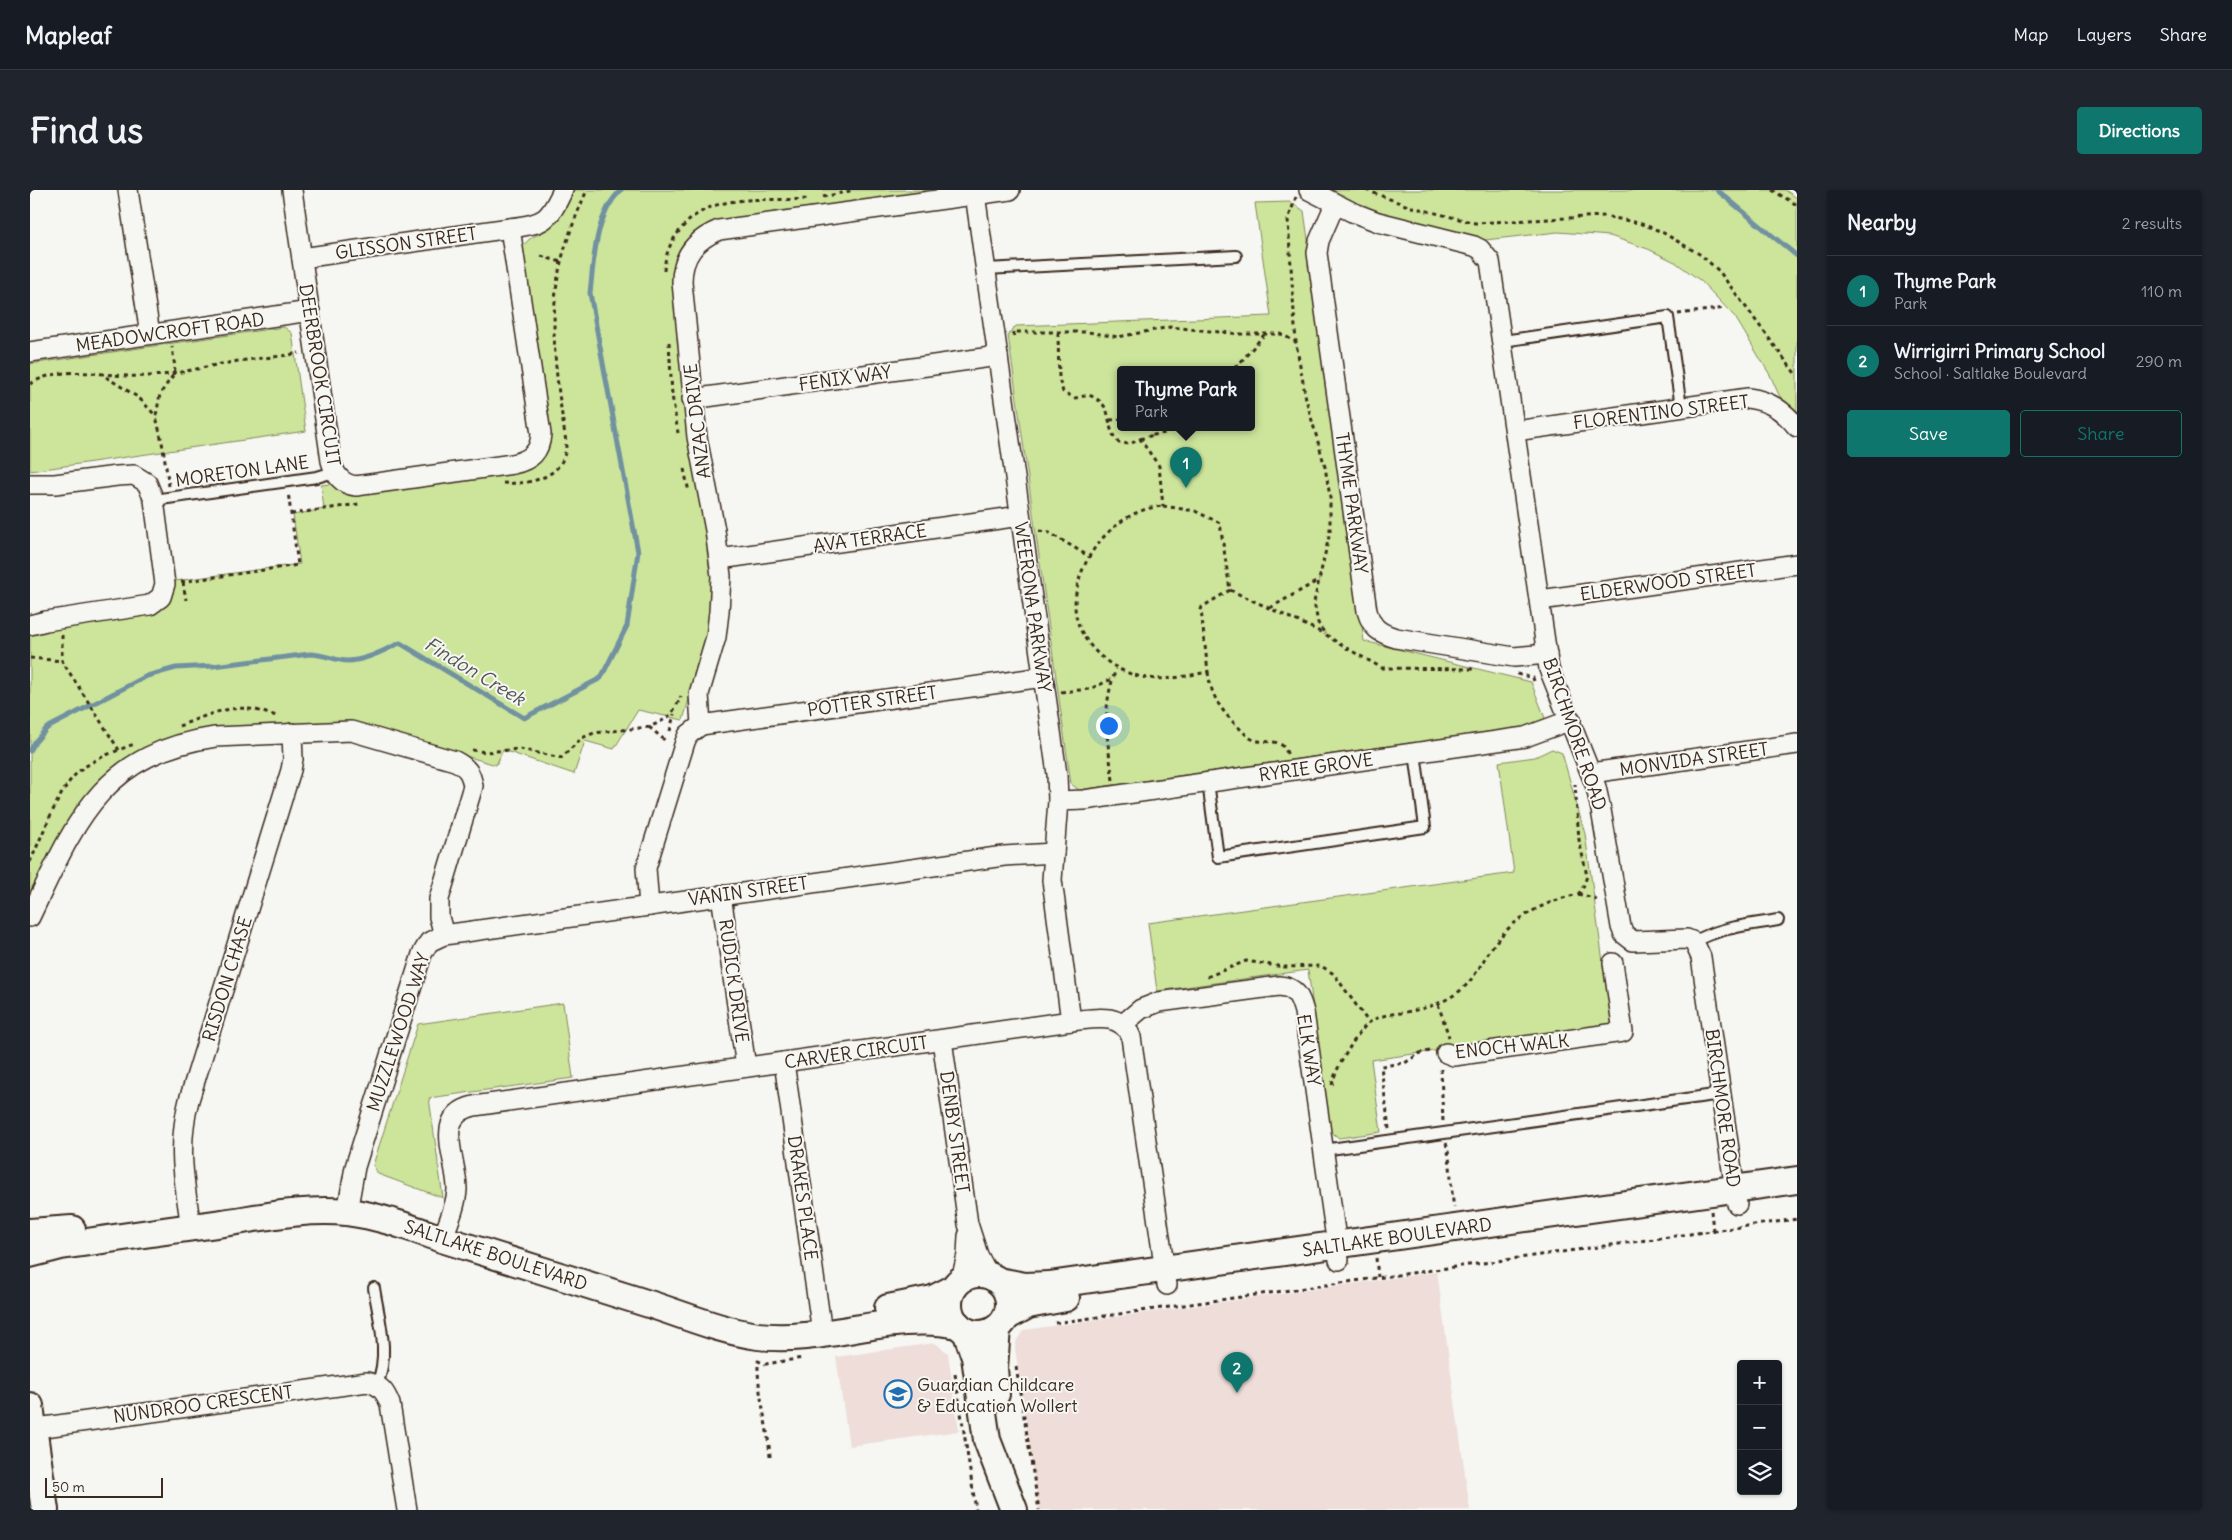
<!DOCTYPE html>
<html lang="en">
<head>
<meta charset="utf-8">
<style>
	body { margin:0; font-family:Delius,sans-serif; background:#20242c; color:#f1f3f6 }
	.controls { position:absolute; right:15px; bottom:15px; display:grid; overflow:hidden; border-radius:5px; box-shadow:0 1px 4px #0004 }
	.controls button { width:45px; height:45px; display:grid; place-items:center; padding:0; border:0; border-bottom:1px solid #363941; background:#171b24; color:#f1f3f6; font:25px sans-serif }
	.scale { position:absolute; left:15px; bottom:12px; width:118px; box-sizing:border-box; padding-left:5px; border:2px solid #3b2a1e; border-top:0; font-size:14px; line-height:18px; white-space:nowrap; color:#3b2a1e; -webkit-text-stroke:4px #f6f6f2; paint-order:stroke }
	.you { position:absolute; left:1078px; top:535px; width:18px; height:18px; margin:-12px; border:4px solid #fff; border-radius:50%; background:#1a73e8; box-shadow:0 0 0 8px #1a73e833 }
	.badge { display:grid; place-items:center; width:32px; height:32px; border-radius:50%; background:#0f766e; color:#fff; font-size:16px; font-weight:700 }
	.pin { position:absolute; translate:-50% -41px; filter:drop-shadow(0 1px 2px #0008) }
	.pin::after { content:''; position:absolute; top:26px; width:18px; height:15px; background:inherit; clip-path:polygon(0 0,100% 0,50% 100%) }
	.popup { position:absolute; left:1087px; top:176px; width:138px; height:65px; box-sizing:border-box; display:grid; place-content:center; border-radius:5px; background:#171b24; filter:drop-shadow(0 1px 4px #0005); font-size:16px; white-space:nowrap; color:#9ea1a6 }
	.popup b { font-size:19px; color:#f1f3f6 }
	.popup::after { content:''; position:absolute; left:50%; top:100%; margin-left:-10px; border:10px solid transparent; border-top-color:#171b24 }
	.list { margin:0; padding:0; list-style:none }
	h2 { display:flex; justify-content:space-between; align-items:center; height:65px; margin:0; padding:0 20px; font-size:21px }
	h2 small { font-size:16px; font-weight:400; color:#9ea1a6 }
	.list li { display:grid; grid-template-columns:32px 1fr auto; gap:15px; align-items:center; box-sizing:border-box; height:70px; padding:0 20px; border-top:1px solid #363941 }
	.list b { display:block; font-size:19px; white-space:nowrap }
	.list p { margin:0; font-size:16px; white-space:nowrap; color:#9ea1a6 }
	.list em { font-size:16px; font-style:normal; color:#9ea1a6 }
	.actions { display:flex; gap:10px; padding:15px 20px }
	.actions a { flex:1; padding:11px 0; border:1px solid #0f766e; border-radius:5px; text-align:center; font-size:18px; color:#0f766e }
	.actions .main { background:#0f766e; color:#fff }
	.icon { flex:none; width:28px; height:28px; fill:none; stroke:currentColor; stroke-width:2; stroke-linecap:round; stroke-linejoin:round }
	.map { position:relative; flex:none; width:1767px; height:1320px; overflow:hidden; border-radius:5px }
	header { display:flex; align-items:center; gap:30px; box-sizing:border-box; height:70px; padding:0 25px; background:#171b24; border-bottom:1px solid #363941 }
	header strong { font-size:24px }
	nav { display:flex; gap:28px; margin-inline-start:auto; font-size:18px }
	.intro { display:flex; align-items:center; justify-content:space-between; box-sizing:border-box; height:120px; padding:0 30px }
	h1 { margin:0; font-size:35px }
	.button { padding:12px 22px; border-radius:5px; background:#0f766e; color:#fff; font-size:18px; font-weight:700 }
	main { display:flex; gap:30px; padding:0 30px }
	aside { flex:1; background:#171b24; border-radius:5px; box-shadow:0 1px 4px #0004 }
	.map>svg:first-child { display:block }
</style>
</head>
<body>
<header>
<strong>Mapleaf</strong>
<nav><a>Map</a><a>Layers</a><a>Share</a></nav>
</header>
<div class="intro"><h1>Find us</h1><a class="button">Directions</a></div>
<main>
<div class="map">
<svg width="1767" height="1320" viewBox="0 0 1767 1320">
	<rect width="100%" height="100%" fill="#f6f6f2"/>
	<filter id="ink" filterUnits="userSpaceOnUse"><feTurbulence type="fractalNoise" baseFrequency=".02" numOctaves="2"/><feDisplacementMap in="SourceGraphic" scale="10" xChannelSelector="R" yChannelSelector="G"/><feConvolveMatrix kernelMatrix="1 2 1 2 8 2 1 2 1" color-interpolation-filters="sRGB"/></filter>
	<g filter="url(#ink)">
		<g fill="#eeddd9">
			<path d="M1407,1082L1440,1320H1009L985,1158L987,1150L994,1140Z"/>
			<path d="M905,1153L918,1163L929,1241L819,1256L806,1167Z"/>
		</g>
		<g fill="#cce59b" stroke="#84885c" fill-rule="evenodd">
			<path d="M541,0H934L657,52L683,358L684,424L653,530L608,520L584,559L555,551L544,584L473,560L466,575L319,531L172,541L79,586L0,712V444L136,412L145,391L270,374L263,325L294,319L291,295L505,275L513,267L517,258L492,59C498,44 512,46 522,36C531,27 536,12 541,0Z"/>
			<path d="M1296,0H1755L1767,8V226L1749,205L1740,185L1705,127L1671,91L1645,72L1618,59L1580,46L1528,42L1455,50L1358,27L1317,11Z"/>
			<path d="M1261,12L1274,21L1334,451L1501,492L1515,528L1514,531L1500,536L1049,600L1041,594L978,145L986,136L1241,126L1225,13ZM1091,179H1221V237H1091Z"/>
			<path d="M254,137L262,143L276,241L0,281V174Z"/>
			<path d="M1522,559L1532,563L1555,644L1582,836L1341,870L1351,942L1309,948L1300,941L1278,780L1127,801L1118,733L1484,683L1469,572L1505,567Z"/>
			<path d="M533,813L543,888L399,908L413,1008L348,984L343,975L388,834Z"/>
		</g>
		<g fill="none" stroke-linecap="round" stroke-linejoin="round">
			<g stroke="#7191a0" stroke-width="5">
				<path d="M1687,0L1767,66"/>
				<path d="M0,561L5,552L17,538L117,486L146,478L183,476L280,464C295,464 305,471 318,471C335,471 354,460 370,453L494,528L571,488L597,436L608,362L560,103C564,68 565,25 591,0"/>
			</g>
			<g stroke="#3b2a1e" stroke-width="14">
				<g id="lane">
					<path d="M956,79L1206,66"/>
					<path d="M1473,151L1638,127L1651,217"/>
					<path d="M124,310L287,287L304,282"/>
					<path d="M1178,592L1188,667L1395,637L1385,563"/>
					<path d="M1664,752C1689,737 1720,735 1748,730"/>
					<path d="M1293,960L1691,904"/>
					<path d="M344,1098C349,1130 360,1164 347,1194"/>
				</g>
			</g>
			<g stroke="#3b2a1e" stroke-width="22">
				<g id="street">
					<path d="M98,0L120,144"/>
					<path d="M262,0L301,271C305,285 311,294 326,296L483,274C501,270 510,262 511,244L480,38C515,33 518,32 533,0"/>
					<path d="M1279,0L1322,22L1348,32L1444,56L1450,59L1460,71L1519,479L1566,597L1571,620L1591,737L1594,744L1603,751L1657,749L1664,752L1671,767L1707,1014"/>
					<path d="M945,4L1027,584L1028,611L1022,690L1041,831"/>
					<path d="M1305,14L1289,51L1287,63L1337,421C1342,438 1349,443 1366,448L1484,467L1517,464"/>
					<path d="M272,68L480,38"/>
					<path d="M0,162L280,121"/>
					<path d="M662,209L968,166"/>
					<path d="M1485,241L1718,208C1740,211 1753,220 1767,237"/>
					<path d="M0,294H25L87,286L104,285L117,293L124,310L135,394L131,407L120,415L16,431L0,435"/>
					<path d="M690,369L990,326"/>
					<path d="M1510,410L1767,374"/>
					<path d="M671,535L1013,487"/>
					<path d="M1561,583L1767,554"/>
					<path d="M1028,611L1054,610L1495,547L1541,530"/>
					<path d="M691,705L716,877"/>
					<path d="M619,716L616,678L655,552L658,545L671,535L669,504L686,447L689,422L691,386L685,340L667,247L652,92C652,66 665,50 689,40L980,0"/>
					<path d="M0,727C45,633 70,564 185,547L321,541L425,571C437,577 441,583 443,596L409,709V727L414,745L399,752L392,764L325,977L317,1022"/>
					<path d="M414,745L974,666L1024,663"/>
					<path d="M1093,834L1111,819L1129,812L1249,796C1266,797 1270,807 1274,822L1309,1070"/>
					<path d="M912,850L938,1034L948,1065L959,1086"/>
					<path d="M1416,863L1424,866L1593,842L1583,773"/>
					<path d="M754,872L792,1143"/>
					<path d="M161,1037C154,991 147,956 159,910L261,580L263,569L262,543"/>
					<path d="M412,1049C418,1034 426,1016 427,1000C428,970 401,926 444,916L1041,831C1063,829 1091,821 1101,847L1137,1095"/>
					<path d="M931,1090L937,1065L938,1046"/>
					<path d="M0,1239L337,1192C350,1195 355,1201 360,1214L377,1320"/>
				</g>
			</g>
			<g stroke="#3b2a1e" stroke-width="30">
				<g id="secondary">
					<path d="M0,1042L42,1039"/>
					<path d="M0,1064L31,1056C85,1048 139,1040 193,1033C234,1027 275,1018 317,1022C350,1026 381,1038 412,1049C481,1071 550,1092 619,1114C654,1125 691,1141 728,1146C796,1154 861,1121 928,1135"/>
					<circle cx="949" cy="1114" r="30"/>
					<path d="M968,1091L995,1096L1019,1095L1767,990"/>
					<path d="M858,1118L903,1109L923,1099"/>
					<path d="M976,1127L998,1115L1036,1108"/>
					<path d="M936,1141L945,1167L957,1250L984,1320"/>
					<path d="M966,1204L964,1178L967,1138"/>
					<path d="M0,1216L15,1320"/>
				</g>
			</g>
			<g stroke="#3b2a1e" stroke-width="3" stroke-dasharray="4 4" stroke-linecap="butt">
				<path d="M1336,0L1378,16L1445,33L1574,26L1609,33L1630,41L1671,65L1689,81L1767,186"/>
				<path d="M1742,0L1767,15"/>
				<path d="M793,7L824,0"/>
				<path d="M1266,7L1258,30L1266,153L1276,209L1295,277L1300,307V342L1284,412L1288,433L1295,444L1311,455L1352,478L1444,479"/>
				<path d="M511,66L531,72"/>
				<path d="M634,81C635,65 640,52 651,39C683,0 734,12 779,9"/>
				<path d="M1648,124L1695,118"/>
				<path d="M1028,143L1029,189L1033,202L1045,208L1059,205C1088,217 1072,236 1089,253L1100,254L1110,249L1129,276L1133,316"/>
				<path d="M984,146L983,142H1058L1088,147L1140,137L1210,144H1251L1266,152"/>
				<path d="M639,152L642,205L648,243"/>
				<path d="M1197,179L1208,175L1234,145"/>
				<path d="M76,187L109,208L126,226"/>
				<path d="M0,194C35,172 80,189 119,186C146,185 171,177 198,173C221,168 246,168 269,163"/>
				<path d="M1080,230L1091,229"/>
				<path d="M1121,237L1123,245L1136,243L1144,237"/>
				<path d="M1110,249L1123,245"/>
				<path d="M654,279L659,302"/>
				<path d="M473,293C501,295 537,287 536,252C527,192 517,132 531,72C537,48 547,23 557,0"/>
				<path d="M139,296L132,252L126,226L130,204L144,184L145,178L142,157"/>
				<path d="M1133,316L1165,321L1190,333L1200,400L1172,417L1171,420L1178,482C1159,485 1138,491 1118,488C1084,484 1046,454 1045,416C1045,369 1086,319 1133,316Z"/>
				<path d="M261,324L329,314"/>
				<path d="M1009,341L1018,342L1060,367"/>
				<path d="M151,392L268,375L258,302"/>
				<path d="M153,392L156,410"/>
				<path d="M1200,400L1295,444"/>
				<path d="M1240,418L1289,390"/>
				<path d="M32,445V471L89,560"/>
				<path d="M0,468L32,471"/>
				<path d="M1178,482C1181,506 1190,519 1207,536C1212,540 1216,546 1222,549C1237,556 1251,544 1258,566"/>
				<path d="M1487,484L1503,488L1504,491"/>
				<path d="M1031,502L1060,499L1082,489"/>
				<path d="M149,536C171,528 196,515 220,519C229,520 238,524 247,526"/>
				<path d="M619,537L637,552"/>
				<path d="M640,541L644,524"/>
				<path d="M442,560L455,562L490,559L531,568L552,548L564,543L619,537C638,529 643,525 651,506"/>
				<path d="M1083,590C1077,549 1071,519 1086,479"/>
				<path d="M0,672C11,649 28,601 46,584C62,569 84,562 104,554"/>
				<path d="M1548,704L1564,708L1569,713"/>
				<path d="M1177,787L1216,771L1254,777L1291,776L1304,784L1339,833"/>
				<path d="M1408,814L1419,847"/>
				<path d="M1411,879L1413,932"/>
				<path d="M1302,895C1305,882 1311,872 1318,860C1325,849 1333,835 1345,829C1353,825 1363,824 1371,823C1394,819 1413,814 1431,800C1444,789 1451,774 1460,760C1482,728 1511,713 1548,704L1552,700L1557,686L1549,650L1545,594"/>
				<path d="M1359,939L1351,876L1375,873L1390,863L1400,861"/>
				<path d="M1416,953C1422,974 1420,996 1424,1017"/>
				<path d="M1681,1021L1683,1040"/>
				<path d="M1346,1068L1348,1087"/>
				<path d="M1025,1133L1767,1029"/>
				<path d="M986,1177L1009,1320"/>
				<path d="M925,1184L946,1320"/>
				<path d="M740,1267C738,1234 727,1203 728,1171L736,1174L773,1168"/>
			</g>
			<use href="#lane" stroke="#f6f6f2" stroke-width="10"/>
			<use href="#street" stroke="#f6f6f2" stroke-width="19"/>
			<use href="#secondary" stroke="#f6f6f2" stroke-width="26"/>
		</g>
	</g>
	<defs>
		<g id="school-ring" transform="scale(1.4375)"><circle r="9.5" fill="#f6f6f2" stroke="#1f6fb2" stroke-width="1.5"/><path d="M0-5L7-2L0 1L-7-2ZM-4 1L0 2.5L4 1V4Q0 6-4 4Z" fill="#1f6fb2"/></g>
	</defs>
	<g fill-rule="evenodd">
		<use href="#school-ring" x="868" y="1204"/>
	</g>
	<g text-anchor="middle" dominant-baseline="central" stroke-width="4" stroke-linejoin="round" paint-order="stroke">
		<g font-size="18" fill="#3b2a1e" stroke="#f6f6f2">
			<text transform="translate(376 53) rotate(-8)">GLISSON STREET</text>
			<text transform="translate(140 142) rotate(-8)">MEADOWCROFT ROAD</text>
			<text transform="translate(290 185) rotate(81)">DEERBROOK CIRCUIT</text>
			<text transform="translate(815 188) rotate(-8)">FENIX WAY</text>
			<text transform="translate(1631 222) rotate(-7)">FLORENTINO STREET</text>
			<text transform="translate(667 231) rotate(-97)">ANZAC DRIVE</text>
			<text transform="translate(212 281) rotate(-8)">MORETON LANE</text>
			<text transform="translate(1322 313) rotate(82)">THYME PARKWAY</text>
			<text transform="translate(840 348) rotate(-8)">AVA TERRACE</text>
			<text transform="translate(1638 392) rotate(-8)">ELDERWOOD STREET</text>
			<text transform="translate(1003 417) rotate(82)">WEERONA PARKWAY</text>
			<text transform="translate(842 511) rotate(-8)">POTTER STREET</text>
			<text transform="translate(1545 544) rotate(71)">BIRCHMORE ROAD</text>
			<text transform="translate(1664 569) rotate(-8)">MONVIDA STREET</text>
			<text transform="translate(1286 577) rotate(-8)">RYRIE GROVE</text>
			<text transform="translate(718 701) rotate(-8)">VANIN STREET</text>
			<text transform="translate(197 789) rotate(-73)">RISDON CHASE</text>
			<text transform="translate(704 791) rotate(82)">RUDICK DRIVE</text>
			<text transform="translate(368 842) rotate(-72)">MUZZLEWOOD WAY</text>
			<text transform="translate(1482 856) rotate(-6)">ENOCH WALK</text>
			<text transform="translate(1279 860) rotate(81)">ELK WAY</text>
			<text transform="translate(826 862) rotate(-8)">CARVER CIRCUIT</text>
			<text transform="translate(1693 918) rotate(82)">BIRCHMORE ROAD</text>
			<text transform="translate(925 942) rotate(82)">DENBY STREET</text>
			<text transform="translate(773 1008) rotate(82)">DRAKES PLACE</text>
			<text transform="translate(1367 1047) rotate(-8)">SALTLAKE BOULEVARD</text>
			<text transform="translate(466 1065) rotate(18)">SALTLAKE BOULEVARD</text>
			<text transform="translate(173 1214) rotate(-8)">NUNDROO CRESCENT</text>
		</g>
		<g font-size="18" fill="#3b2a1e" stroke="#f6f6f2" text-anchor="start">
			<text x="887" y="1194">Guardian Childcare<tspan x="887" dy="21">&amp; Education Wollert</tspan></text>
		</g>
		<g font-size="19" font-style="italic" fill="#525554" stroke="#f6f6f2">
			<text transform="translate(445 481) rotate(31)">Findon Creek</text>
		</g>
	</g>
</svg>
<div class="controls">
<button>+</button>
<button>−</button>
<button><svg class="icon" aria-label="layers" viewBox="0 0 24 24"><path d="M12 4l9 5-9 5-9-5zM3 14l9 5 9-5"/></svg></button>
</div>
<div class="scale">50 m</div>
<div class="you"></div>
<div class="pin badge" style="left:1156px;top:298px">1</div>
<div class="popup"><b>Thyme Park</b>Park</div>
<div class="pin badge" style="left:1207px;top:1203px">2</div>
</div>
<aside>
<h2>Nearby<small>2 results</small></h2>
<ul class="list">
<li><span class="badge">1</span><div><b>Thyme Park</b><p>Park</p></div><em>110 m</em></li>
<li><span class="badge">2</span><div><b>Wirrigirri Primary School</b><p>School · Saltlake Boulevard</p></div><em>290 m</em></li>
</ul>
<div class="actions"><a class="main">Save</a><a>Share</a></div>
</aside>
</main>
</body>
</html>
